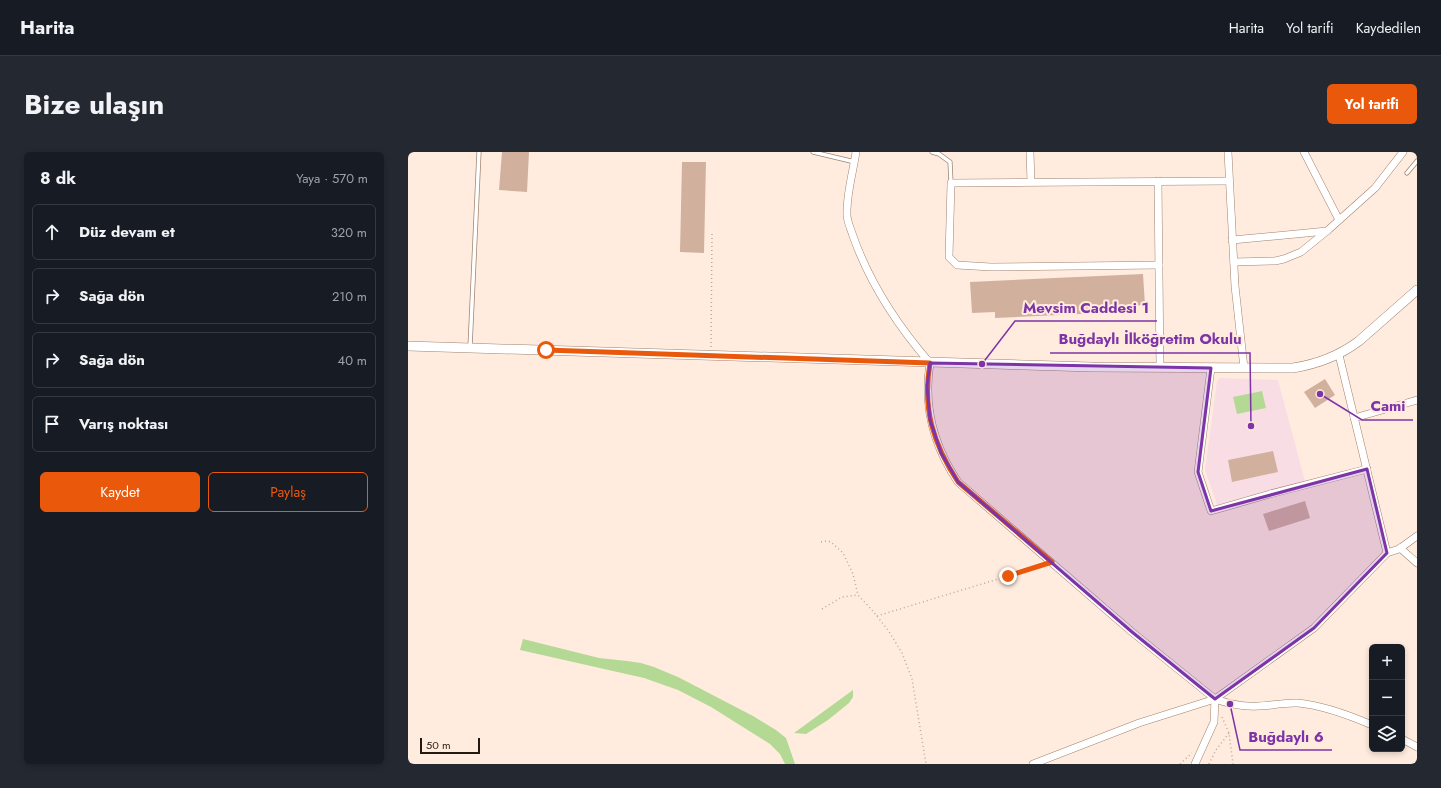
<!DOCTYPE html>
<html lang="tr">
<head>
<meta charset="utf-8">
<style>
	body { margin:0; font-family:Jost,sans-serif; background:#242831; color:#f1f3f6 }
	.controls { position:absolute; right:12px; bottom:12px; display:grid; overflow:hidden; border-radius:6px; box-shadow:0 2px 6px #0003 }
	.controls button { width:36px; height:36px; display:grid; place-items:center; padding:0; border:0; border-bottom:1px solid #363941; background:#171b24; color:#f1f3f6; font:20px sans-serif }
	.scale { position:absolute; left:12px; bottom:10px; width:60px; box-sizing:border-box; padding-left:4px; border:2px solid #241911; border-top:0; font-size:11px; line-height:14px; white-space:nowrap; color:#241911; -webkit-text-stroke:3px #ffecde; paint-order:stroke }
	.stop { position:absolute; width:12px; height:12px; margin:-9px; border:3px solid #ea580c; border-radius:50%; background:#fff }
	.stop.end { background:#ea580c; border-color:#fff; box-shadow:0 1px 4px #0008 }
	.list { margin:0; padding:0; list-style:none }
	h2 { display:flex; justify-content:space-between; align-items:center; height:52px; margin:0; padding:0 16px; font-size:17px }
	h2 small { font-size:13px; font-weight:400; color:#9ea1a6 }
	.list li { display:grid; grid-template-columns:26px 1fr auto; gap:12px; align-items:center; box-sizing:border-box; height:56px; margin:0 8px 8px; padding:0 8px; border:1px solid #363941; border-radius:6px }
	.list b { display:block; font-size:15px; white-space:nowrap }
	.list em { font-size:13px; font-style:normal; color:#9ea1a6 }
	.actions { display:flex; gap:8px; padding:12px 16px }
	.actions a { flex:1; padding:9px 0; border:1px solid #ea580c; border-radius:6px; text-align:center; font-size:14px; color:#ea580c }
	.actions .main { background:#ea580c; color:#fff }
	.icon { flex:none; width:22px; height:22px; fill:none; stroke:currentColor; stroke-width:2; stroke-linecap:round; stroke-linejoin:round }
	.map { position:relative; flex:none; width:1009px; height:612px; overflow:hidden; border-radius:6px }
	header { display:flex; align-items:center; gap:24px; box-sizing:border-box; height:56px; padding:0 20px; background:#171b24; border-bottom:1px solid #363941 }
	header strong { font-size:19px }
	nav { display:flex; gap:22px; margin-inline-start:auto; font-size:14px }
	.intro { display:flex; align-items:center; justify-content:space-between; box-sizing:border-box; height:96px; padding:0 24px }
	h1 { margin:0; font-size:28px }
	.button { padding:10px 18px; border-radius:6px; background:#ea580c; color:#fff; font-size:14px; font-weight:700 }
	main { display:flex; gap:24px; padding:0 24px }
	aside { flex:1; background:#171b24; border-radius:6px; box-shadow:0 2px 6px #0003 }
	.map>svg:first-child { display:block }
</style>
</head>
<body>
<header>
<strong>Harita</strong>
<nav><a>Harita</a><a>Yol tarifi</a><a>Kaydedilen</a></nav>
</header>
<div class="intro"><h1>Bize ulaşın</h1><a class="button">Yol tarifi</a></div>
<main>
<aside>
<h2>8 dk<small>Yaya · 570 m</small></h2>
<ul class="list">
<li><svg class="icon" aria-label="ahead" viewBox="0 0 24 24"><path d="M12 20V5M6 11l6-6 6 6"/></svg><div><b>Düz devam et</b></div><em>320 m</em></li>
<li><svg class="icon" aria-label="right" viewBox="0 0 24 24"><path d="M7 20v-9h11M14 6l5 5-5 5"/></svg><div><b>Sağa dön</b></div><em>210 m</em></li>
<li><svg class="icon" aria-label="right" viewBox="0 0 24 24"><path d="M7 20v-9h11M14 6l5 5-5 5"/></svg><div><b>Sağa dön</b></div><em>40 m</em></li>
<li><svg class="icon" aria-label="arrive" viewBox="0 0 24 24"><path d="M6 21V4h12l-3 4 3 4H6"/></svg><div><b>Varış noktası</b></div></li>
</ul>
<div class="actions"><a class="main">Kaydet</a><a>Paylaş</a></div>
</aside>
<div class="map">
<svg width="1009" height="612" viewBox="0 0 1009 612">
	<rect width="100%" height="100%" fill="#ffecde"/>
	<path fill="#f8dee4" d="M812,226L870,228L897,329L809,353L797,318L809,229Z"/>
	<g fill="#b4d994">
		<path d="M854,239L858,256L829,262L825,245Z"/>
		<path d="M115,487L191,506L219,509L233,511L246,515L270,525L345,564L368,578L378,586L387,612H377L372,602L362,592L303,555L270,538L236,526L112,498Z"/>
		<path d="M445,538V545L441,551L420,568L398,582L386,581Z"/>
	</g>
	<g fill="#d1b19e">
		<path d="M94,0H121L119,40L91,38Z"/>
		<path d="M274,10H298L296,101L272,100Z"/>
		<path d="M735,122L737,153L714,154V160L587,166V160L564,161L562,130Z"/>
		<path d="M917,227L927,243L907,256L896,240Z"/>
		<path d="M865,299L870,320L824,330L820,308Z"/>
		<path d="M897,349L902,366L861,379L855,362Z"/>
	</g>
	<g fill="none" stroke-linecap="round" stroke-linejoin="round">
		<g stroke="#a0836f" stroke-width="5">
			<g id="service">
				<path d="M405,0L447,10"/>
				<path d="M524,0L531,2L542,10L543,31"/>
				<path d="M999,21L1009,9"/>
				<path d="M62,195L71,0"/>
			</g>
		</g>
		<g stroke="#a0836f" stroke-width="8">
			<g id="minor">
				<path d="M448,0C445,20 439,40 439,60C438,68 443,77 445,84C462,132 489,173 522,211C515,255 525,293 550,330L724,480L807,547C821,552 835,555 850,554C863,554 876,550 890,551C912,553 943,564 964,573"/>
				<path d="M622,0L623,30"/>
				<path d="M820,0L827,134L836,216"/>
				<path d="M896,0L931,68"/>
				<path d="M750,29L752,215"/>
				<path d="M824,88L919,79"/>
				<path d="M826,110L867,109L876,107L893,100L919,79L967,36L995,0"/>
				<path d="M751,113L583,115L549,113L541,105L543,31L821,29"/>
				<path d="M803,216L790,320L803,359L862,342L959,317"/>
				<path d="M946,266L1009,248"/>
				<path d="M992,396L1009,411"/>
				<path d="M979,401L991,397L1009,384"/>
				<path d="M994,587L1009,595"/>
				<path d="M625,612L731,571L807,547L906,476L979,401L931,203"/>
				<path d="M787,612L806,570L807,547"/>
			</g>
		</g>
		<g stroke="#a0836f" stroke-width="10">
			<path id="tertiary" d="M0,194L684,215L885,216C910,212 931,204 951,189L1009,138"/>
		</g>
		<g stroke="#b9a99d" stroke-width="1.5" stroke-dasharray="1 3" stroke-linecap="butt">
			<path d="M303,195L304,81"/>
			<path d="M413,390L419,389L423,390L435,401L445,422L450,443L464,458L480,478L494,501L504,527L518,612"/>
			<path d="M414,457L434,445L450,443"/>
			<path d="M469,464L636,413"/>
			<path d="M814,565L821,581L825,612"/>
			<path d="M772,612L784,601"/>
			<path d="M801,612L808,598L821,581"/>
		</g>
		<use href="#service" stroke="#fff" stroke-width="3.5"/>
		<use href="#minor" stroke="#fff" stroke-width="7"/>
		<use href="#tertiary" stroke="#fff" stroke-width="9"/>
	</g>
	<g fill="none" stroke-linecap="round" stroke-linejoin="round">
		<path stroke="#ea580c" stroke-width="5" d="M138,198L522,211C514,256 525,292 550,330L644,410L600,424"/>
	</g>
	<path fill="#7d34a7" fill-opacity="0.2" stroke="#7d34a7" stroke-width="3" stroke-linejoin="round" d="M522,211L803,216L790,320L803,359L959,317L979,401L906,476L807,547L724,480L550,330L533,301L522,268L519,234Z"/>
	<path fill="none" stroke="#7d34a7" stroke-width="1.5" d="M574 212L607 169H749M843 274L842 201H642M912 242L954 268H1005M822 552L832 598H924"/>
	<g fill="#7d34a7" stroke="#ffecde" stroke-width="1.5">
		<circle cx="574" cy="212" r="4"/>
		<circle cx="843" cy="274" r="4"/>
		<circle cx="912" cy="242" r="4"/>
		<circle cx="822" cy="552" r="4"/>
	</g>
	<g font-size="15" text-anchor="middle" font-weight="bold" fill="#7d34a7" stroke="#ffecde" stroke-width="4" stroke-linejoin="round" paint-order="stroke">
		<text x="678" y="161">Mevsim Caddesi 1</text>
		<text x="742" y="192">Buğdaylı İlköğretim Okulu</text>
		<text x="980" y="259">Cami</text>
		<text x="878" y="590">Buğdaylı 6</text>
	</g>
</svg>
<div class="controls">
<button>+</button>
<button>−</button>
<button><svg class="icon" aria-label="layers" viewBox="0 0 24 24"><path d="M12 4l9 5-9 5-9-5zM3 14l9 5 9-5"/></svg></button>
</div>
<div class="scale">50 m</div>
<div class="stop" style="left:138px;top:198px"></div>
<div class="stop end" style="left:600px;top:424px"></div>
</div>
</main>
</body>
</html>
